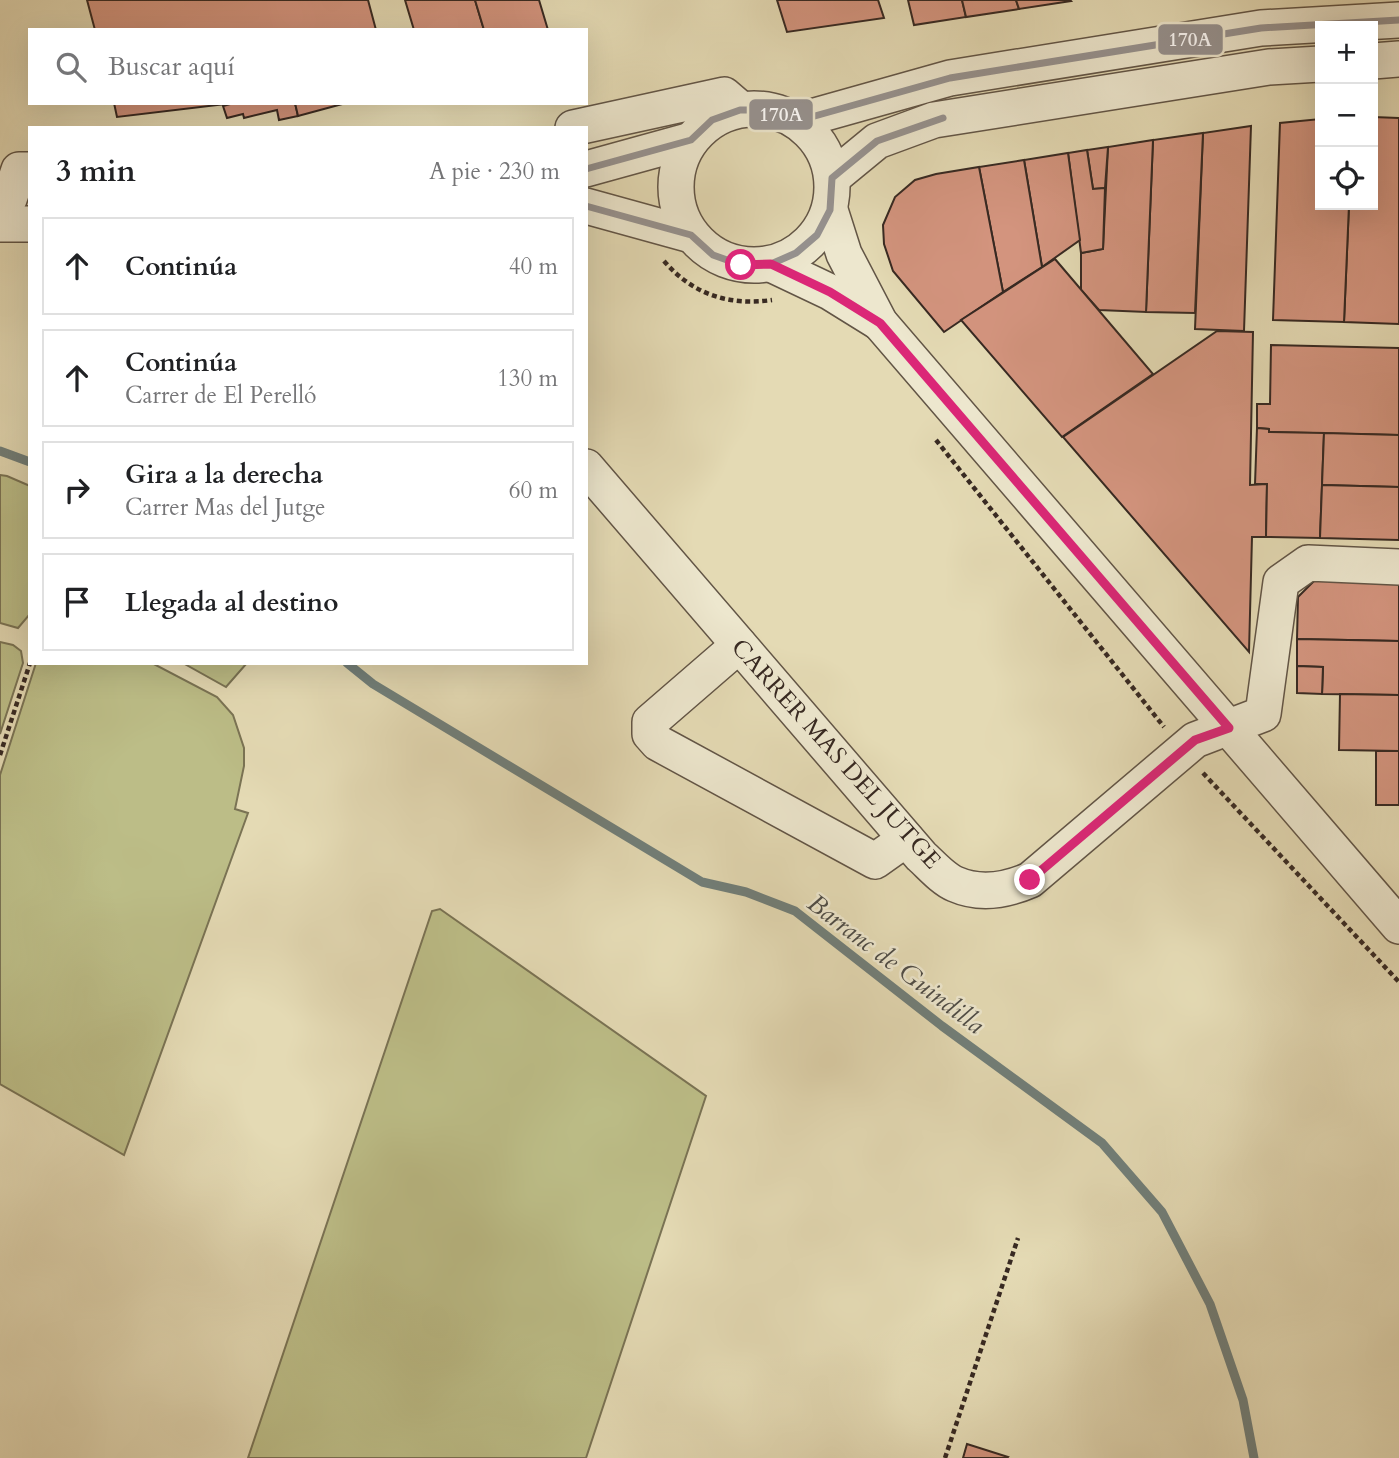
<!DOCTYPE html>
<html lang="es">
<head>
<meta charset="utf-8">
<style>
	body { margin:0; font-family:Cardo,serif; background:#f2f2f2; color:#202124 }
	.controls { position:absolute; right:21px; top:21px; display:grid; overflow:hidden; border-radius:0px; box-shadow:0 7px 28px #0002 }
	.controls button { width:63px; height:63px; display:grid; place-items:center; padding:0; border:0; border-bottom:2px solid #e0e0e0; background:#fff; color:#202124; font:35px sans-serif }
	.stop { position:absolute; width:21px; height:21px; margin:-16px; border:5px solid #db2777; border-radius:50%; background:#fff }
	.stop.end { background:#db2777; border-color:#fff; box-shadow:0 2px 7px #0008 }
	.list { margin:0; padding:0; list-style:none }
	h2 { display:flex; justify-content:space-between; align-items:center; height:91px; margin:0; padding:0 28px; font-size:30px }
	h2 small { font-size:23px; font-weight:400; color:#757577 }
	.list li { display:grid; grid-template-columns:46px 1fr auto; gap:21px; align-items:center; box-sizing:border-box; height:98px; margin:0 14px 14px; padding:0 14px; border:2px solid #e0e0e0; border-radius:0px }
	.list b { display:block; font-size:26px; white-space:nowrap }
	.list p { margin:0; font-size:23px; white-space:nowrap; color:#757577 }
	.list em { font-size:23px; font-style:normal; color:#757577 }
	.icon { flex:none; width:38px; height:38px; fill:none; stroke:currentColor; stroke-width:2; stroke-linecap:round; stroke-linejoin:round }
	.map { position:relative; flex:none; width:1399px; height:1458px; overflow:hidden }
	.search { position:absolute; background:#fff; box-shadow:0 7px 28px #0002; left:28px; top:28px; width:560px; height:77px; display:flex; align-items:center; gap:18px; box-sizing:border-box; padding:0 24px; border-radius:0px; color:#757577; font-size:26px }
	.panel { position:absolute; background:#fff; box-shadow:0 7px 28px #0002; left:28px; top:126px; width:560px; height:539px; border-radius:0px }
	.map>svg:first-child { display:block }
</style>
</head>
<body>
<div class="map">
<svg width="1399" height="1458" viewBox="0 0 1399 1458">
	<rect width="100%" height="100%" fill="#e4dab4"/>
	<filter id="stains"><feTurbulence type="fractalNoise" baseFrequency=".00286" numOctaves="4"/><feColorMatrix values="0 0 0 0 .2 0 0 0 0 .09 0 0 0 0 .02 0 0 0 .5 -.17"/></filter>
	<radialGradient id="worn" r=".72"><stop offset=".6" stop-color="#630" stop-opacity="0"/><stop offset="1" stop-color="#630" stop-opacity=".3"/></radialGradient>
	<g fill="#bcbd87" stroke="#7a7354" stroke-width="2">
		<path d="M0,475L7,476L30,486V614L18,628L0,623Z"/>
		<path d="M0,642L13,645L21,651L23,663L0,734Z"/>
		<path d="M36,663H152L217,697L233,715L244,748V766L235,809L248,813L124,1155L0,1084V775Z"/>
		<path d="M183,663H247L226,687Z"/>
		<path d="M440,909L706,1096L586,1458H248L432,911Z"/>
	</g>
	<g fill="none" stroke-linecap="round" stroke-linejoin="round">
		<g stroke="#717f7a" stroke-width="9">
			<path d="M0,451L30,462"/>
			<path d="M347,663L373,684L702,882L746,892L795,911L942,1026L1102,1143L1162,1212L1210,1304L1243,1400L1254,1458"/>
		</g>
	</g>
	<g fill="#d3947e" stroke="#372922" stroke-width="2">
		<path d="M87,0H368L376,30H95Z"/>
		<path d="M405,0H475L484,30H414Z"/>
		<path d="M475,0H539L548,30H484Z"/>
		<path d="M777,0H878L884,18L787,32Z"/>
		<path d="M908,0H962L966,17L914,25Z"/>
		<path d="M962,0H1016L1019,9L966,17Z"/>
		<path d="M1016,0H1070L1071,1L1019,9Z"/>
		<path d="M114,103H234L117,117Z"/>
		<path d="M234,103H295L298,116L279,120L277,110L244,118L243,114L227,118L223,106Z"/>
		<path d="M295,103H346L298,116Z"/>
		<path d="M1373,117L1399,118V324L1344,322L1349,205H1373Z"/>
		<path d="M1320,119V205H1349L1344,322L1273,320L1280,123Z"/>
		<path d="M1251,126L1244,331L1195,329L1203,133Z"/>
		<path d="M1203,133L1195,313L1146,312L1153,140Z"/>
		<path d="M1153,140L1146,312L1099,310L1081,290V253L1103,249L1108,147Z"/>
		<path d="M1108,147L1105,188L1093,189L1087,150Z"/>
		<path d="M1087,150L1093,189L1105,188L1103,249L1081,253L1068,153Z"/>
		<path d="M1068,153L1080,240L1042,267L1024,160Z"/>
		<path d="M1024,160L1042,267L1003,292L979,167Z"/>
		<path d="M979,167L1003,292L944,332L893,271L884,244L883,225L895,197L915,180L936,174Z"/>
		<path d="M1055,259L1153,374L1062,437L961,320Z"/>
		<path d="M1217,331L1253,332L1250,485L1267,484L1266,537H1252L1249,652L1063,437Z"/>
		<path d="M1271,345L1399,348V435L1269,432V429L1257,428V404H1270Z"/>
		<path d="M1257,428L1269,429V432L1324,433L1320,538L1266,537L1267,484H1255Z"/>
		<path d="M1324,433L1399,435V487L1322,485Z"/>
		<path d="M1322,485L1399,487V540L1320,538Z"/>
		<path d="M1315,580L1399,583V641L1297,639L1298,597Z"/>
		<path d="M1297,639L1399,641V695L1322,694L1323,667L1297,666Z"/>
		<path d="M1297,666L1323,667L1322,694L1297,693Z"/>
		<path d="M1340,694L1399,695V751L1339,750Z"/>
		<rect x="1376" y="751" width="23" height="54"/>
		<path d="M967,1444L1008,1457L1007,1458H963Z"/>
	</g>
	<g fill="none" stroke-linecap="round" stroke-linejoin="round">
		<g stroke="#625546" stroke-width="38">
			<g id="minor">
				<path d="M1373,61L1399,59"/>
				<circle cx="754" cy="187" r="78"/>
				<path d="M797,121L950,78L1261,28L1399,20"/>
				<path d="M573,128L724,95L738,107"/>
				<path d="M586,169L691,140"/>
				<path d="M832,178L877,141L934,120L1269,67L1320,64"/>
				<path d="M9,199L19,170H30"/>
				<path d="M586,206L691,235"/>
				<path d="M830,210L844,254L880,323L1399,926"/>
				<path d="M0,224H30"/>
				<path d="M771,264L830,292L880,323"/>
				<path d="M586,467L921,856C931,865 943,879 955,884C980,895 1007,890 1030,880L1195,740L1263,714L1281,582L1308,563L1399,567"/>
				<path d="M739,645L650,722V734L658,743L875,861L906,839"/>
			</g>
		</g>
		<g stroke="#372922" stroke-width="4.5" stroke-dasharray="5 3.5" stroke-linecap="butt">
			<path d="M664,261C693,295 730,306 772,300"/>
			<path d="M936,440L1164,727"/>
			<path d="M0,755L30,663"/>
			<path d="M1203,773L1399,982"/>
			<path d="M945,1458L1018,1238"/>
		</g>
		<use href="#minor" stroke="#ede7ce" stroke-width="35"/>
		<g stroke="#ede7ce" stroke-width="12">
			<g id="bus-1">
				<path d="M586,169L691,140L712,120L740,110H770L797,121L950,78L1261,28L1399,20"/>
				<path d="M586,206L691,235L713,255L741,265L771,264L796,253L817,235L830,210L832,178L877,141L943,118"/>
			</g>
		</g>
		<use href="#bus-1" stroke="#969290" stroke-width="7"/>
	</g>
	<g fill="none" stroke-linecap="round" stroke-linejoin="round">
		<path stroke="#db2777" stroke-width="9" d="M741,265L771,264L830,292L880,323L1229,728L1195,740L1030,880"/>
	</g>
	<g text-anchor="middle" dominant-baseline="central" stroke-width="5" stroke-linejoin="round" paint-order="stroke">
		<g font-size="24" fill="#372922" stroke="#ede7ce">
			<text transform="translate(836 754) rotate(48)">CARRER MAS DEL JUTGE</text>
		</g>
		<g font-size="26" font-style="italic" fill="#4f4d47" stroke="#ede7ce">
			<text transform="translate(896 964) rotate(37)">Barranc de Guindilla</text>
		</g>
	</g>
	<g stroke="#ede7ce" stroke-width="2.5">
		<rect x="1157" y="23" width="67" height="33" rx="7" fill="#969290"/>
		<rect x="748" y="98" width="66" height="33" rx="7" fill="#969290"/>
	</g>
	<g font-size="19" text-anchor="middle" font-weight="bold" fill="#fff">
		<text x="1190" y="46">170A</text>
		<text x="781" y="121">170A</text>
	</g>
	<rect width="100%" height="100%" filter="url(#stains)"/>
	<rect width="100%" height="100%" fill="url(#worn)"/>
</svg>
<div class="controls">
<button>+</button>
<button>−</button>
<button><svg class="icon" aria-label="locate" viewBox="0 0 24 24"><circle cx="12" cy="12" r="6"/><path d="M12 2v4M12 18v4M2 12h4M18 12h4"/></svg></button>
</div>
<div class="stop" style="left:741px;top:265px"></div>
<div class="stop end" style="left:1030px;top:880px"></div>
<div class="search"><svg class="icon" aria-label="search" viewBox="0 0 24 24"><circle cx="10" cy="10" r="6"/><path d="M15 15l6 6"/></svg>Buscar aquí</div>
<section class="panel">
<h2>3 min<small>A pie · 230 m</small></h2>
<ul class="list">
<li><svg class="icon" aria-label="ahead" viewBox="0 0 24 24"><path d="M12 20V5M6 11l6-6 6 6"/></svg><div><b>Continúa</b></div><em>40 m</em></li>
<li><svg class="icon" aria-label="ahead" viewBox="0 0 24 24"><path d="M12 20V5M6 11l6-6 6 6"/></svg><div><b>Continúa</b><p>Carrer de El Perelló</p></div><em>130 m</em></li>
<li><svg class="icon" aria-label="right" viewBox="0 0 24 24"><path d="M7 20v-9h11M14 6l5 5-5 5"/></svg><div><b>Gira a la derecha</b><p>Carrer Mas del Jutge</p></div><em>60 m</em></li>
<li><svg class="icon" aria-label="arrive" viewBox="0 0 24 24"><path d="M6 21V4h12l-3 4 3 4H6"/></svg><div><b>Llegada al destino</b></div></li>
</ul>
</section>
</div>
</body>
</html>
